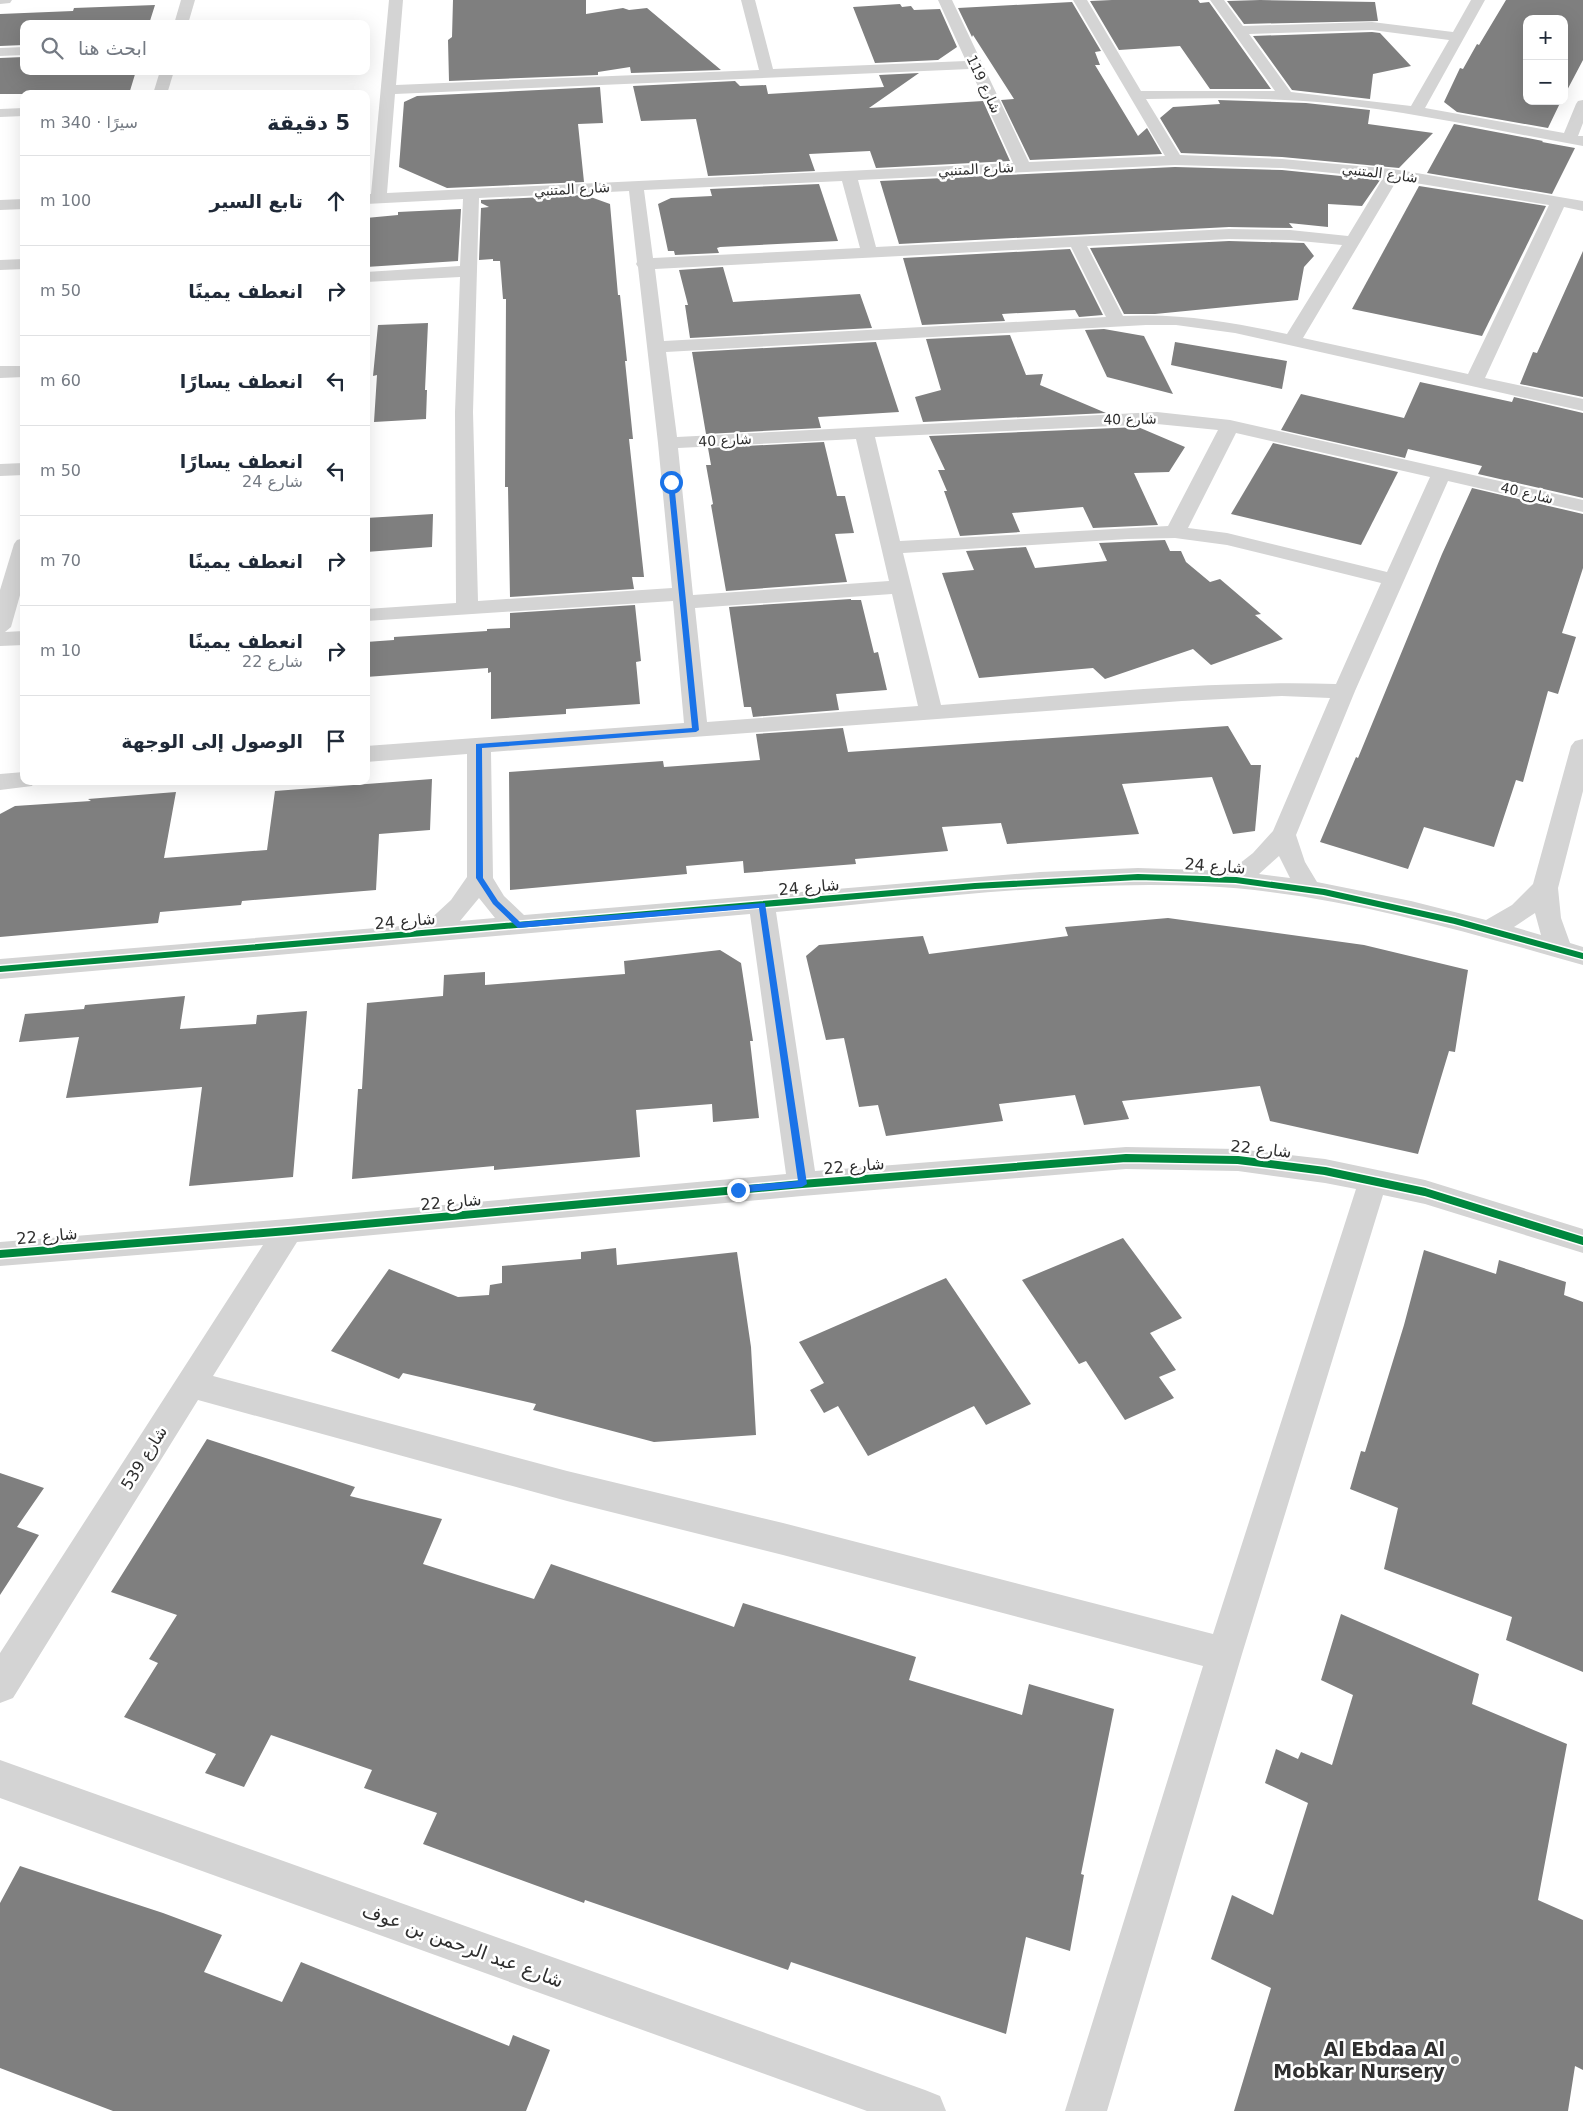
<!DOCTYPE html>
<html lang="ar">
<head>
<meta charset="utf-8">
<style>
	body { margin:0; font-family:"DejaVu Sans",Cairo,sans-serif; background:#f6f6f7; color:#1f2937; direction:rtl }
	.controls { position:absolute; right:15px; top:15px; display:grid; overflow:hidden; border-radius:10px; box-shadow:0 5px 20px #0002 }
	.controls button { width:45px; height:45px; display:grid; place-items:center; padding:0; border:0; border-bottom:1px solid #e0e1e3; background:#fff; color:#1f2937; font:25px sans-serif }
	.stop { position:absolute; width:15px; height:15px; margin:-11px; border:4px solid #1a73e8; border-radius:50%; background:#fff }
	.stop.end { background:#1a73e8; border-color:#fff; box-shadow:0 1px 5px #0008 }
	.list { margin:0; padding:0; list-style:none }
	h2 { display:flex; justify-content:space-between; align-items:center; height:65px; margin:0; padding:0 20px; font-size:21px }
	h2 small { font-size:16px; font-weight:400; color:#747a83 }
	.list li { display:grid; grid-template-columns:32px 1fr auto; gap:15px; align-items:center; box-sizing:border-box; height:90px; padding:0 20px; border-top:1px solid #e0e1e3 }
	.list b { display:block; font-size:19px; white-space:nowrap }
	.list p { margin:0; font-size:16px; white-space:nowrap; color:#747a83 }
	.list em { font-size:16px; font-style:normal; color:#747a83 }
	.icon { flex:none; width:28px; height:28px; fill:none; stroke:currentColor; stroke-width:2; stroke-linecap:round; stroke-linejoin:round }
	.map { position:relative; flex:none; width:1583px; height:2111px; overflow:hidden; direction:ltr }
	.search { position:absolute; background:#fff; box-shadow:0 5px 20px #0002; left:20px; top:20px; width:350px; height:55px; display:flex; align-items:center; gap:12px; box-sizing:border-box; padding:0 18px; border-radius:10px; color:#747a83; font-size:19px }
	.panel { position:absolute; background:#fff; box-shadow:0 5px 20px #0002; left:20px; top:90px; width:350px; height:695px; border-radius:10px; direction:rtl }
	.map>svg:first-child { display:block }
</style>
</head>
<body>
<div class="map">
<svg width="1583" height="2111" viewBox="0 0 1583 2111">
	<rect width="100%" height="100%" fill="#fff"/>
	<g fill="#7f7f7f">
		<path d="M453,0H586V14L623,8L629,10L647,8L721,70L631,73L630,67L598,72V75L449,81L448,40L452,37Z"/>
		<path d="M1112,0H1198L1200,3L1209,2L1271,89H1210L1180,46L1119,50L1090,1Z"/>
		<path d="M1260,0L1375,2L1378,21L1244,24L1227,1Z"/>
		<path d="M1506,0H1583V60L1564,96V19H1527V101H1561L1548,128L1457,112L1444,102L1460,68L1463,69L1477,44L1479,45Z"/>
		<path d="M1072,2L1101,51L1095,52L1100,65H1095L1138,136L1147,128L1162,154L1030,160L1001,100L1014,99L973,35L972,37L958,8Z"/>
		<path d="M900,4L902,7L911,6L914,10L940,9L957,47L938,60L875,63L853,7Z"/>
		<path d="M155,5L149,24H24V45L0,46V14L73,11L74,8Z"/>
		<path d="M1372,32L1380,33L1411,66L1373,74L1370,99L1292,90L1253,36Z"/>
		<path d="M24,57V71H136L129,94H0V58Z"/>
		<path d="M919,73L869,108L983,101L1010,161L876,168L870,151L809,154L815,171L708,176L696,119L641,121L633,86L735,81L740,86L766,85L768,94L884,87L879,75Z"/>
		<path d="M600,87L603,123L578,124L584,182L447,188L399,167L404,102L417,96Z"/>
		<path d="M1218,100L1306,103L1370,110L1368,124L1433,133L1399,168L1282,157L1181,153L1160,118L1173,107L1220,104Z"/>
		<path d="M1454,124L1543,141L1542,142L1575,148L1552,194L1427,173Z"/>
		<path d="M1175,167L1282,170L1380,180L1362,206L1328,204V227L1289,223L1293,228L1229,227L899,244L880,181Z"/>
		<path d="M819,184L838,241L720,247L717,248L719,253L675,255L674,251H668L658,204L671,198L712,196L710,189Z"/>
		<path d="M1419,186L1546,206L1482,336L1352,309Z"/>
		<path d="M585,195L610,204L618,295H620L627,361H625L633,439H629L644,577H632L634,589L510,597L508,487H505L506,299H503L500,261H493V259L479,260L481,208L489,207L481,203V200Z"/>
		<path d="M461,209L458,261L366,267V218L398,215V212Z"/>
		<path d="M1229,241L1304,243L1314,256L1304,267L1298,300L1155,314H1124L1090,248Z"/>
		<path d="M1070,249L1103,315L1079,317L1075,310L1002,314L1005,321L922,325L903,258Z"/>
		<path d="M1583,251V397L1520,384L1533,352L1537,353Z"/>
		<path d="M723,267L733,302L860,294L872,328L690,338L685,305H688L679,270Z"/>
		<path d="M428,323L425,390H427L426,419L374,422L377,375L373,376L378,325Z"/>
		<path d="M1104,329L1144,336L1173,394L1107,377L1085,330Z"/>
		<path d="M1010,335L1026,375L1043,374L1040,385L1106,413L923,422L915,397L941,390L926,339Z"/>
		<path d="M876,342L899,412L818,417L821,428L706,434L692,352Z"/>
		<path d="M1175,342L1287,361L1282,389L1171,365Z"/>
		<path d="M1420,382L1512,402L1514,397L1583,413V498L1478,474L1482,466L1408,449L1405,458L1281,430L1301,394L1404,418Z"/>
		<path d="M1138,427L1185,447L1169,472L1134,473L1158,525L1093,528L1083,507L1012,513L1020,532L960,536L944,491H947L938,470H945L929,436Z"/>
		<path d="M824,442L837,496H845L854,533L835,534L847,582L726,591L711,505L713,504L706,465H711L708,448Z"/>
		<path d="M1273,443L1398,472L1361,545L1231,514Z"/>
		<path d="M1472,488L1583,514V568L1562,633L1576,637L1558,694L1548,691L1523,782L1516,780L1494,847L1424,827L1408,869L1320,842L1356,757L1358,758L1442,554Z"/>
		<path d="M433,514L432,547L366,552V518Z"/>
		<path d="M1165,540L1170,551H1181L1186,562L1210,582L1220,579L1261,614L1255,615L1283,639L1211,665L1193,649L1105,679L1093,668L979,678L942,573L974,570L966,551L1026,547L1035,568L1107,561L1099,543Z"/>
		<path d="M851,599V600H861L874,653L878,652L887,690L836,694L839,710L753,717L751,707H744L729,607Z"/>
		<path d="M635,605L641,661L636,662L640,704L566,709V714L491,719V672L488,673V668L366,677V642L394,640V637L487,631V629L510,628V613Z"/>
		<path d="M1228,726L1251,765H1261L1255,831L1233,834L1212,777L1122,784L1139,834L1007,844L1001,823L942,827L948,851L855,859L856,864L744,873L743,861L686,866L687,874L510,890L509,772L663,761L664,767L760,760L756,734L843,728L848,752Z"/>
		<path d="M432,779L430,830L379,834L376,890L242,901L241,905L160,912L158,923L0,937V814L15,806L91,801L88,799L176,792L164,858L267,850L275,791Z"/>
		<path d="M1168,918L1364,945L1468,970L1455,1052L1449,1051L1418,1154L1270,1121L1260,1086L1122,1101L1129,1119L1084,1125L1075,1095L999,1104L1003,1121L886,1136L878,1105L859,1107L844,1038L826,1040L806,956L819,945L923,936L929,954L1068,936L1065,927Z"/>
		<path d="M720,950L741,963L753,1041H750L759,1118L713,1122L712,1104L636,1110L640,1157L494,1170V1166L352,1179L358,1089H362L367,1003L443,996L444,975L485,972V985L625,974L624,961Z"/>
		<path d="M185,996L180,1029L256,1024L257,1015L307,1011L293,1177L189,1186L202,1087L66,1098L79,1037L19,1042L25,1014L84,1009L85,1005Z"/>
		<path d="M1123,1238L1182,1318L1150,1333L1176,1370L1159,1377L1174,1398L1125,1420L1086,1361L1079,1364L1022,1280Z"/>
		<path d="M616,1248L617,1265L737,1252L751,1347L756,1435L654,1442L533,1410L536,1404L403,1373L399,1379L331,1351L389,1269L458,1297L489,1295L490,1285L502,1283V1266L581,1259V1252Z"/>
		<path d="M1424,1250L1496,1274L1499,1260L1566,1282L1564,1295L1583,1302V1672L1506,1640L1512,1617L1384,1569L1398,1508L1350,1489L1361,1451L1365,1452L1404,1325Z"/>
		<path d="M946,1278L1031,1404L986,1425L974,1406L868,1456L838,1406L824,1413L810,1390L824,1383L799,1342Z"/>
		<path d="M207,1439L355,1487L350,1496L442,1519L423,1564L534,1599L551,1564L734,1627L743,1603L916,1657L909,1680L1022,1715L1029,1684L1114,1709L1081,1874L1084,1875L1070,1951L1026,1937L1006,2034L791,1962L788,1970L585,1900L584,1903L423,1844L437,1813L364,1788L372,1770L271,1735L244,1787L205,1773L216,1754L124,1717L158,1663L149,1659L177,1615L111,1592Z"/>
		<path d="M0,1473L44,1488L17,1527L39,1535L0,1595Z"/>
		<path d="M1341,1614L1479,1674L1472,1704L1567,1744L1538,1900L1583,1920V2070L1575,2066L1568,2111H1234L1271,1988L1211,1959L1232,1895L1273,1915L1308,1803L1265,1783L1276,1749L1298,1759L1301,1752L1332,1765L1353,1695L1321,1680Z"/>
		<path d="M20,1866L163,1913L222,1935L204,1972L282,2002L301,1962L509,2046L513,2035L550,2050L526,2111H113L0,2068V1903Z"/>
	</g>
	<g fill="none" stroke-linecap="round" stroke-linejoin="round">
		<g fill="#d4d4d4" fill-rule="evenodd">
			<path d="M0,0H12L10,3L0,4Z"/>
			<path d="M181,0H195L188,24H174Z"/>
			<path d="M389,0H403L396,85L759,70L741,0H755L773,69L966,61L938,0H952L1029,162L1165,156L1073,0H1087L1141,91H1275L1210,0H1224L1243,26L1372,22L1453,32L1471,0H1485L1425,108L1564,133L1576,104L1578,101L1583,100V123L1578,136H1583V146C1498,131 1414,112 1329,103C1268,97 1207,98 1146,99L1180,155L1282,159L1393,169L1583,201V211L1564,207L1485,378L1583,399V411L1235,333L1176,325H1146L666,352L677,437L1157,412L1230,420L1583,500V512L1448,481L1355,691L1296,835L1305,862L1317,882L1411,901L1486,920L1512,905L1533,884L1571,746L1575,741L1583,739V791L1558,888L1561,918L1570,943L1583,947V965C1460,930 1332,892 1202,886C1063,880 915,900 776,912L815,1171L1126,1147L1238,1149L1325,1159L1425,1180L1583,1229V1253L1425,1204L1383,1195L1242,1654L1107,2111H1065L1203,1666L783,1555L567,1501L198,1400L13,1698L0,1703V1653L263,1245L0,1266V1242L288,1219L786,1174L750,914L0,979V959L425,924L451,900L467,877V754L366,762V746L684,723L673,601L366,621V609L456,603L455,412L460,277L366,282V272L460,266L463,199L366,204V194H371ZM1372,30L1449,40L1411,106L1291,92L1249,34ZM970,69L1013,163L387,193L395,94ZM1175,165L1282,168L1383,178L1348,236L1290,230L1229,229L876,247L858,180ZM1397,180L1549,205L1468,374L1303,338ZM842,181L860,248L653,258L644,190ZM629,191L637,262L636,264L638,267L658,443L672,588L478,601L473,412L479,198ZM1229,239L1290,240L1342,245L1287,334C1231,322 1182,313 1123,316L1087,246ZM1071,247L1106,317L664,341L655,269ZM1157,424L1218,430L1168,526L900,541L875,437ZM1236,433L1430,477L1387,572L1227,533L1188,528ZM856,439L889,581L693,595L678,448ZM1175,538L1227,545L1381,583L1336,684C1204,680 1072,695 941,705L903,553L1128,539ZM892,594L918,706L707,722L695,608ZM1282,696L1330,698L1273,831L1253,853L1230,871L1138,868L1040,872L524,915L504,896L493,878L491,752L1182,701ZM1279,856L1290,878L1259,874ZM479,898L495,918L460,921ZM1535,913L1541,935L1514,927ZM1126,1169L1238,1171L1325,1183L1356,1189L1213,1634L783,1523L567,1471L213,1376L297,1242L802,1196Z"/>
			<path d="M24,47V55L0,56V48Z"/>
			<path d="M160,71H174L167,94H153Z"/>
			<path d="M24,108V116L0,117V109Z"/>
			<path d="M24,199V209L0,210V200Z"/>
			<path d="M24,259V269L0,270V260Z"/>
			<path d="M0,366H24V377L0,378Z"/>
			<path d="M24,463V475L0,476V464Z"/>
			<path d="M24,538V581L11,627L5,632L24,631V645L0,646V590L14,544L17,540Z"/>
			<path d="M24,772V781H35L32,786L0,790V774Z"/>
			<path d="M0,1760L925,2090L940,2096L946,2111H867L0,1798Z"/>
		</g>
		<g stroke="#fff" stroke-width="9">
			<path id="cycleway-far1" d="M0,969L975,886L1138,877L1236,880L1324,892L1455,921L1583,956"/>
		</g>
		<g stroke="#fff" stroke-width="11">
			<path id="cycleway" d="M0,1254L288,1231L802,1184L1126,1158L1238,1160L1325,1171L1425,1192L1583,1241"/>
		</g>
		<use href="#cycleway-far1" stroke="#00873e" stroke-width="6"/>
		<use href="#cycleway" stroke="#00873e" stroke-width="8"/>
	</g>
	<path fill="#1a73e8" d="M671,480L674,482L699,730L696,732L482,748L483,878L498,901L520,922L765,903L807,1184L802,1187L738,1193L734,1190L738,1186L798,1181L759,908L518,928L493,904L476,878V744L692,728L668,482Z"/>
	<circle fill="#787878" stroke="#fff" stroke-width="2" cx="1455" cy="2060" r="5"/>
	<g text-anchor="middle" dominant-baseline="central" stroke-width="5" stroke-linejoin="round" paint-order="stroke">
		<g font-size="14" fill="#2f2f2f" stroke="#fff">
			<text transform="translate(984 84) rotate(65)">شارع 119</text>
			<text transform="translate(976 169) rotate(-3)">شارع المتنبي</text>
			<text transform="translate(1380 173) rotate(7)">شارع المتنبي</text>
			<text transform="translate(572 189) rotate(-3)">شارع المتنبي</text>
			<text transform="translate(1130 419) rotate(-1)">شارع 40</text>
			<text transform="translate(725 440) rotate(-3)">شارع 40</text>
			<text transform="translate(1527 493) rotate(13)">شارع 40</text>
		</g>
		<g font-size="16" fill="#2f2f2f" stroke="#fff">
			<text transform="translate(1215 866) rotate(4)">شارع 24</text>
			<text transform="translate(809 887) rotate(-5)">شارع 24</text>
			<text transform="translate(405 921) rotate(-5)">شارع 24</text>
			<text transform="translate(1261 1149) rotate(6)">شارع 22</text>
			<text transform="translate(854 1166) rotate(-5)">شارع 22</text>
			<text transform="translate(451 1202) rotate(-5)">شارع 22</text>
			<text transform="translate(47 1236) rotate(-5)">شارع 22</text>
			<text transform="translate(144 1458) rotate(-58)">شارع 539</text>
		</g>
		<g font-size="19" fill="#2f2f2f" stroke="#fff">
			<text transform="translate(463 1945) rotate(20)">شارع عبد الرحمن بن عوف</text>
		</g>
		<g font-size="19" font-weight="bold" fill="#2f2f2f" stroke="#fff" text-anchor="end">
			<text x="1445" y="2049">Al Ebdaa Al<tspan x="1445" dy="22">Mobkar Nursery</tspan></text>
		</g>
	</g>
</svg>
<div class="controls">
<button>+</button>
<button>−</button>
</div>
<div class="stop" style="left:671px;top:482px"></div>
<div class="stop end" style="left:738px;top:1190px"></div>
<div class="search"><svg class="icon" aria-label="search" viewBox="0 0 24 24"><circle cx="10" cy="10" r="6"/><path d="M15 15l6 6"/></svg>ابحث هنا</div>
<section class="panel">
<h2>5 دقيقة<small>سيرًا · 340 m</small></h2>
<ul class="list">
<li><svg class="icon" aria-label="ahead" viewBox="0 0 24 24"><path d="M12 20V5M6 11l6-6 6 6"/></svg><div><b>تابع السير</b></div><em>100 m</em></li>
<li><svg class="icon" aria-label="right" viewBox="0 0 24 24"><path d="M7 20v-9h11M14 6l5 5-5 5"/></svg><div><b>انعطف يمينًا</b></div><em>50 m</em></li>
<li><svg class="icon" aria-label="left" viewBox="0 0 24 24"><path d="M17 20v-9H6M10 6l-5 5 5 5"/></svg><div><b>انعطف يسارًا</b></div><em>60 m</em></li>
<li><svg class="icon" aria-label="left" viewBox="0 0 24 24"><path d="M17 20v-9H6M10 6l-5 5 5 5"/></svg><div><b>انعطف يسارًا</b><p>شارع 24</p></div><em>50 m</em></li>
<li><svg class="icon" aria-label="right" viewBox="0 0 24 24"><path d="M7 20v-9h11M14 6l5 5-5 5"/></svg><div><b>انعطف يمينًا</b></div><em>70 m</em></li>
<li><svg class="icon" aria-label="right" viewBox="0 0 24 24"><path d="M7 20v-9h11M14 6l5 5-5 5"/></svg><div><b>انعطف يمينًا</b><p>شارع 22</p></div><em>10 m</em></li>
<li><svg class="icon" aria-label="arrive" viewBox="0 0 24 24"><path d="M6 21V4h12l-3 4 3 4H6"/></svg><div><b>الوصول إلى الوجهة</b></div></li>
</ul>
</section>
</div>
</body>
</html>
